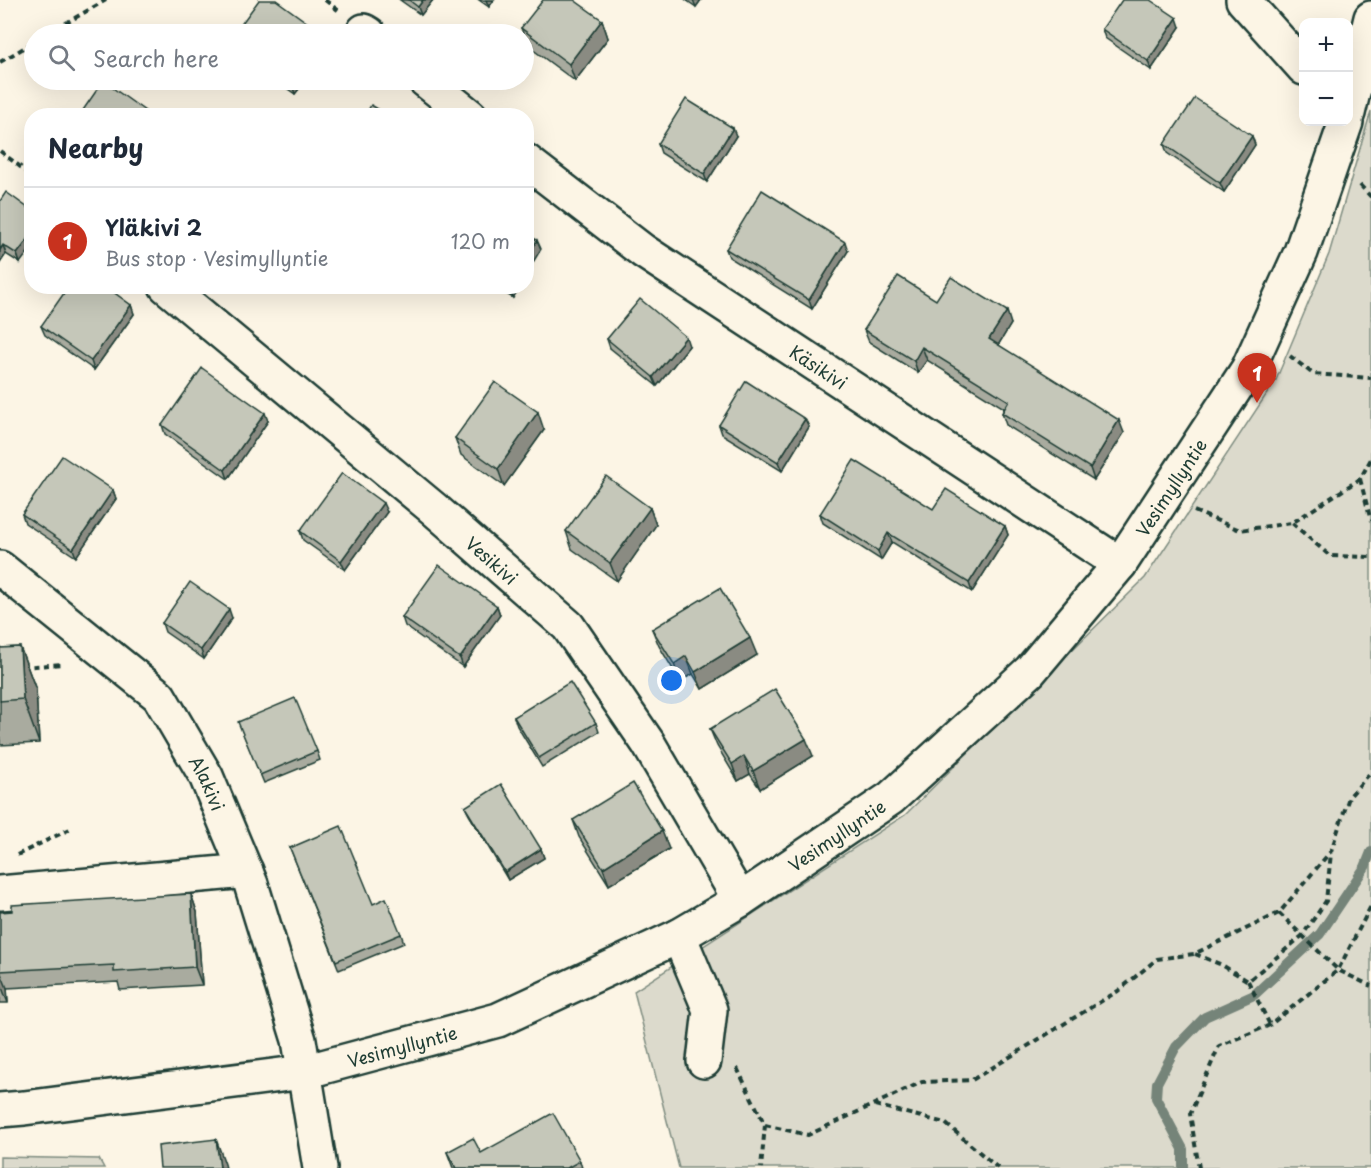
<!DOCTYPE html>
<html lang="en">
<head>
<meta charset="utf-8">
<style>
	body { margin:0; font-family:"Playpen Sans",sans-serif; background:#f6f6f7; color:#1f2937 }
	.controls { position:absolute; right:18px; top:18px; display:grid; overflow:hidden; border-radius:12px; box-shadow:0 6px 24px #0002 }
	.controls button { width:54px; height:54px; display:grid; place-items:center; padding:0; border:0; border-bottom:2px solid #e0e1e3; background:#fff; color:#1f2937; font:30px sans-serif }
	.you { position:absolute; left:672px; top:681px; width:21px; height:21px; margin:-15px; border:4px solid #fff; border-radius:50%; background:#1a73e8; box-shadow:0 0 0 9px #1a73e833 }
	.badge { display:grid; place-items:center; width:39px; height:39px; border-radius:50%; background:#c8321e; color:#fff; font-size:20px; font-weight:700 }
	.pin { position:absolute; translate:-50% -50px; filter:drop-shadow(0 2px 3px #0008) }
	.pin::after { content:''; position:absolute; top:32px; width:21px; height:18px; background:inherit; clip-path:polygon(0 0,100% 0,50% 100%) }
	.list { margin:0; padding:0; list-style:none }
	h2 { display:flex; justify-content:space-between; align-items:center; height:78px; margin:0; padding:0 24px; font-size:26px }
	h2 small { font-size:20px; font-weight:400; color:#747a83 }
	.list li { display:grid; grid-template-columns:39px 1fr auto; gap:18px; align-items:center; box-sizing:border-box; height:108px; padding:0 24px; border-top:2px solid #e0e1e3 }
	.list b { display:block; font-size:22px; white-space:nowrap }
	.list p { margin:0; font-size:20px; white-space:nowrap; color:#747a83 }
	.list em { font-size:20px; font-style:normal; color:#747a83 }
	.icon { flex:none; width:33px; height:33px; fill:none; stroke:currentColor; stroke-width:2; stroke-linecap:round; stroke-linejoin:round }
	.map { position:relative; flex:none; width:1371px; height:1168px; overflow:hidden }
	.search { position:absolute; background:#fff; box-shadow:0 6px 24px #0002; left:24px; top:24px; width:510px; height:66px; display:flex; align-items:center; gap:15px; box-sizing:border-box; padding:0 21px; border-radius:33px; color:#747a83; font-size:22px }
	.panel { position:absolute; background:#fff; box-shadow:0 6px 24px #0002; left:24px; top:108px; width:510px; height:186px; border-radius:24px }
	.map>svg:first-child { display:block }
</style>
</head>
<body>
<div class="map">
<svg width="1371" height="1168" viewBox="0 0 1371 1168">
	<rect width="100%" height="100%" fill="#fcf5e5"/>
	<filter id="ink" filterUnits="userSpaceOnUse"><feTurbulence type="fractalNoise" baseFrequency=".0167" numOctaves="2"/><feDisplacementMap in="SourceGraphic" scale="12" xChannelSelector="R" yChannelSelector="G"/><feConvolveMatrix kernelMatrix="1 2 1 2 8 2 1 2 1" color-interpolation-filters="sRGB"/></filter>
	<g filter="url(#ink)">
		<g fill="#dcdacc" stroke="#7e8c80" stroke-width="1.5">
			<path d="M1371,111V1168H679L634,991L905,815L1145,578L1276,380L1329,254Z"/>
			<path d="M0,1157L99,1159L104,1168H0Z"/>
		</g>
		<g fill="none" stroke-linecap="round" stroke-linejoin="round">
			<path stroke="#758479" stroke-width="10" d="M1183,1168V1149L1156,1098L1157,1083L1176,1047L1205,1017L1254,995L1320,934L1365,867L1371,852"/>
			<g stroke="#1f3d34" stroke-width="38">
				<g id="minor">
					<path d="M1243,0L1304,68"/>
					<path d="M364,31L369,34"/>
					<path d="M425,80L470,116"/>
					<path d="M1348,113L1371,18"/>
					<path id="s1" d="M526,161L643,251L1120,564"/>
					<path id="s2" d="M166,286L434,509L568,626L648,743L740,900"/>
					<path id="s3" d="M0,568L159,696L206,776L251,884L299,1040L320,1168"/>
					<path d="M0,893L246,871"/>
					<path d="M679,936L710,1010L704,1061"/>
					<path id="s4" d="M0,1110L24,1108L304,1072L498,1020L679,936L740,900L891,798L1030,671L1120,564L1248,369L1301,252L1346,122"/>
				</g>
			</g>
			<g stroke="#1f3d34" stroke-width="4" stroke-dasharray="6 4.5" stroke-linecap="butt">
				<path d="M325,0L339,11"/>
				<path d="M47,34L106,0"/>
				<path d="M0,62L34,42"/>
				<path d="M0,151L32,176"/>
				<path d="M1360,185L1371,197"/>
				<path d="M1290,356L1313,374L1371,378"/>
				<path d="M1360,479L1371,521"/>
				<path d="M1194,511L1240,530L1292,523L1360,479L1371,459"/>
				<path d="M1292,523L1330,556L1371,557"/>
				<path d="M22,667L63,664"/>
				<path d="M17,855L70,829"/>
				<path d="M1279,913L1338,970L1371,986"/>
				<path d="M1195,954L1222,965L1248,981L1302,936L1326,901L1331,853"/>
				<path d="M1248,981L1270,1025"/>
				<path d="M737,1068L765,1125L761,1168"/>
				<path d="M875,1105L945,1123L998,1168"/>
				<path d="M765,1125L808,1135L922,1082L972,1080L1118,991L1157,959L1194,954L1279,913L1331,851L1349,797L1371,772"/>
				<path d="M1199,1168L1190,1114L1219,1046L1270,1025L1338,970L1371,906"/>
			</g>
			<use href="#minor" stroke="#fcf5e5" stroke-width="33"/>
		</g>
		<g fill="#a9ab9f" stroke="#1f3d34" stroke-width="1.5">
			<path d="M400,0H433L421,15Z"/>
			<path d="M479,0H494L489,7Z"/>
			<path d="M686,0H701L696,7Z"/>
			<path d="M602,20L608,38L575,81L528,46L521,28Z"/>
			<path d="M1180,27L1151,70L1105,38L1102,29Z"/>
			<path d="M275,80H306L295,94Z"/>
			<path d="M736,136L707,182L661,153L658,144Z"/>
			<path d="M1252,136L1255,145L1224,192L1167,153L1164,144Z"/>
			<path d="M0,201L20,263L6,254L0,263Z"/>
			<path d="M726,249L848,251L812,309L729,257Z"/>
			<path d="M493,286H520L513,298Z"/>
			<path d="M936,300L1011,324L998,345L1124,433L1094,480L1006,425L1002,413L1004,408L927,360L918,373L869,342L864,330Z"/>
			<path d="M131,305L134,314L94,370L45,335L41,326Z"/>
			<path d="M607,339L689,346L657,386L610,348Z"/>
			<path d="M805,419L809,427L782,471L722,434L719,425Z"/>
			<path d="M268,421L228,479L165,434L162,425Z"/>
			<path d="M544,430L504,486L461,455L455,438Z"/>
			<path d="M113,490L116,499L76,557L25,523L22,514Z"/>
			<path d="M650,508L656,525L617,581L572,549L566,531Z"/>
			<path d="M933,509L1005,526L1008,535L972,592L892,542L881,560L823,523L820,514Z"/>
			<path d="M387,512L345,570L303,540L300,531Z"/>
			<path d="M497,606L500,615L463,667L405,626L402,617Z"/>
			<path d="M232,618L204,659L165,632L162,623Z"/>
			<path d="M652,629L757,655L702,689L693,674L680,681L659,646Z"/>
			<path d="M20,647L36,690L39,743L0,745V648Z"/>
			<path d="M514,717L596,723L599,732L542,767L517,726Z"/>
			<path d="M710,729L813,756L760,789L750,774L738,781L717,746Z"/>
			<path d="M242,731L317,751L320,760L264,783Z"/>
			<path d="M465,807L541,849L544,858L508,880L469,815Z"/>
			<path d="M573,820L669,849L609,885L579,837Z"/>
			<path d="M290,848L373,904L401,934L404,943L339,970Z"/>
			<path d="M191,894L197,912L202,985L120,990L118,982L7,988L8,1003H0V912Z"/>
			<path d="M447,1152L481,1153L580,1161L582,1168H453Z"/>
		</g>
		<g fill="#8a8b82" stroke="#1f3d34" stroke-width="1.5">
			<path d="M423,0H433L421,15L418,7Z"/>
			<path d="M486,0H494L489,7Z"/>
			<path d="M693,0H701L696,7Z"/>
			<path d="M1177,18L1180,27L1151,70L1148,61Z"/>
			<path d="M602,20L608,38L575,81L569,64Z"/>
			<path d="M296,80H306L295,94L292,85Z"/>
			<path d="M733,128L736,136L707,182L704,174Z"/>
			<path d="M1252,136L1255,145L1224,192L1220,183Z"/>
			<path d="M32,234V247L20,263L17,254Z"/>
			<path d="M537,240L541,249L526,274V260Z"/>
			<path d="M845,242L848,251L812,309L809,300Z"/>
			<path d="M3,245L6,254L0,263V250Z"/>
			<path d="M512,286H520L513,298L510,289Z"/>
			<path d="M131,305L134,314L94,370L91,361Z"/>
			<path d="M1007,311L1011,324L994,352L989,339Z"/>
			<path d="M686,337L689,346L657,386L653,377Z"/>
			<path d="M922,347L927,360L918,373L914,361Z"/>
			<path d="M538,412L544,430L504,486L498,469Z"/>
			<path d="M265,413L268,421L228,479L225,470Z"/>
			<path d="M805,419L809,427L782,471L778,462Z"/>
			<path d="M1119,420L1124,433L1094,480L1090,468Z"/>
			<path d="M113,490L116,499L76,557L73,549Z"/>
			<path d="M383,503L387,512L345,570L341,561Z"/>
			<path d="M650,508L656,525L617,581L610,563Z"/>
			<path d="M1005,526L1008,535L972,592L969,583Z"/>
			<path d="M888,533L892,542L881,560L878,551Z"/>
			<path d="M497,606L500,615L463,667L460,658Z"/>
			<path d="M229,609L232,618L204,659L201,650Z"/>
			<path d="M750,638L757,655L702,689L695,672Z"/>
			<path d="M20,647L36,690L39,743L23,699Z"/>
			<path d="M686,656L693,674L680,681L674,664Z"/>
			<path d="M806,739L813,756L760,789L753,771Z"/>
			<path d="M744,756L750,774L738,781L732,764Z"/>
			<path d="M662,831L669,849L609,885L603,868Z"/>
			<path d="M541,849L544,858L508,880L505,872Z"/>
			<path d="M191,894L197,912L202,985L195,967Z"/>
			<path d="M0,971L7,988L8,1003L1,985Z"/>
			<path d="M216,1139L225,1164L226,1168H220Z"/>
		</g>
		<g fill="#c5c7b9" stroke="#1f3d34" stroke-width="1.5">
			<path d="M259,0H276L323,34H234Z"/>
			<path d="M409,0H423L418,7Z"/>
			<path d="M543,0H574L602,20L569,64L521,28Z"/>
			<path d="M1122,0H1150L1177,18L1148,61L1102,29Z"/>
			<path d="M284,80H296L292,85Z"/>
			<path d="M103,81L152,116H79Z"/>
			<path d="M1195,98L1252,136L1220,183L1164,144Z"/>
			<path d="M686,99L733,128L704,174L658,144Z"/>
			<path d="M371,105L390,116H365Z"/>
			<path d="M762,190L845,242L809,300L726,249Z"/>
			<path d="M6,192L32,211V234L17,254L3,245L0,250V201Z"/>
			<path d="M526,234L537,240L526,260Z"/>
			<path d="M898,276L936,300L951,277L1007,311L989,339L1119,420L1090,468L1002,413L1009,401L922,347L914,361L864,330Z"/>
			<path d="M69,286H105L131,305L91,361L41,326Z"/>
			<path d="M640,299L686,337L653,377L607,339Z"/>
			<path d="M202,368L265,413L225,470L162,425Z"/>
			<path d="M746,381L805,419L778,462L719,425Z"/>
			<path d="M495,382L538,412L498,469L455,438Z"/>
			<path d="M62,456L113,490L73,549L22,514Z"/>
			<path d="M854,460L933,509L946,489L1005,526L969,583L888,533L878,551L820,514Z"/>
			<path d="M342,473L383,503L341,561L300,531Z"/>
			<path d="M606,476L650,508L610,563L566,531Z"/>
			<path d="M439,565L497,606L460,658L402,617Z"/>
			<path d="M190,582L229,609L201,650L162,623Z"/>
			<path d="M720,588L750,638L695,672L686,656L674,664L652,629Z"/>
			<path d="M20,647L23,699L0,701V648Z"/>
			<path d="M570,682L596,723L539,758L514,717Z"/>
			<path d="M775,689L806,739L753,771L744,756L732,764L710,729Z"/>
			<path d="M295,698L317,751L260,775L238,722Z"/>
			<path d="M633,783L662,831L603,868L573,820Z"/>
			<path d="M501,784L541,849L505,872L465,807Z"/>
			<path d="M341,826L373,904L386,898L401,934L336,961L290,848Z"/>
			<path d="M191,894L195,967L114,972V965L0,971L1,985H0V912L12,911V905Z"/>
			<path d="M553,1113L580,1161L567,1168H456L447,1152L473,1138L481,1153Z"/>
			<path d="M216,1139L220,1168H160L158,1146Z"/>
		</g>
	</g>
	<g text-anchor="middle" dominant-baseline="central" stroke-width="5" stroke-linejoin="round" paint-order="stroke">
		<g font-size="18" fill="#1f3d34" stroke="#fcf5e5">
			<text stroke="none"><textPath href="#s1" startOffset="358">Käsikivi</textPath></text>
			<text stroke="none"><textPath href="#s4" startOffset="1380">Vesimyllyntie</textPath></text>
			<text stroke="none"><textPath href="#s2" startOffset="426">Vesikivi</textPath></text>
			<text stroke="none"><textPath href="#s3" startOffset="304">Alakivi</textPath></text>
			<text stroke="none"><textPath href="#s4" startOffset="894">Vesimyllyntie</textPath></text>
			<text stroke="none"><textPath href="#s4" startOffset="408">Vesimyllyntie</textPath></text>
		</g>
	</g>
</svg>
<div class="controls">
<button>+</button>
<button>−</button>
</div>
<div class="you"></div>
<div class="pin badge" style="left:1257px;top:403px">1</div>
<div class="search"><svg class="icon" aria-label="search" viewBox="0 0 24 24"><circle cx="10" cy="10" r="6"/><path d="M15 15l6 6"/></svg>Search here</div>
<section class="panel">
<h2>Nearby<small></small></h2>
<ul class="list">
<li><span class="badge">1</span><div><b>Yläkivi 2</b><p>Bus stop · Vesimyllyntie</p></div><em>120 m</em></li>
</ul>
</section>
</div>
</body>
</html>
